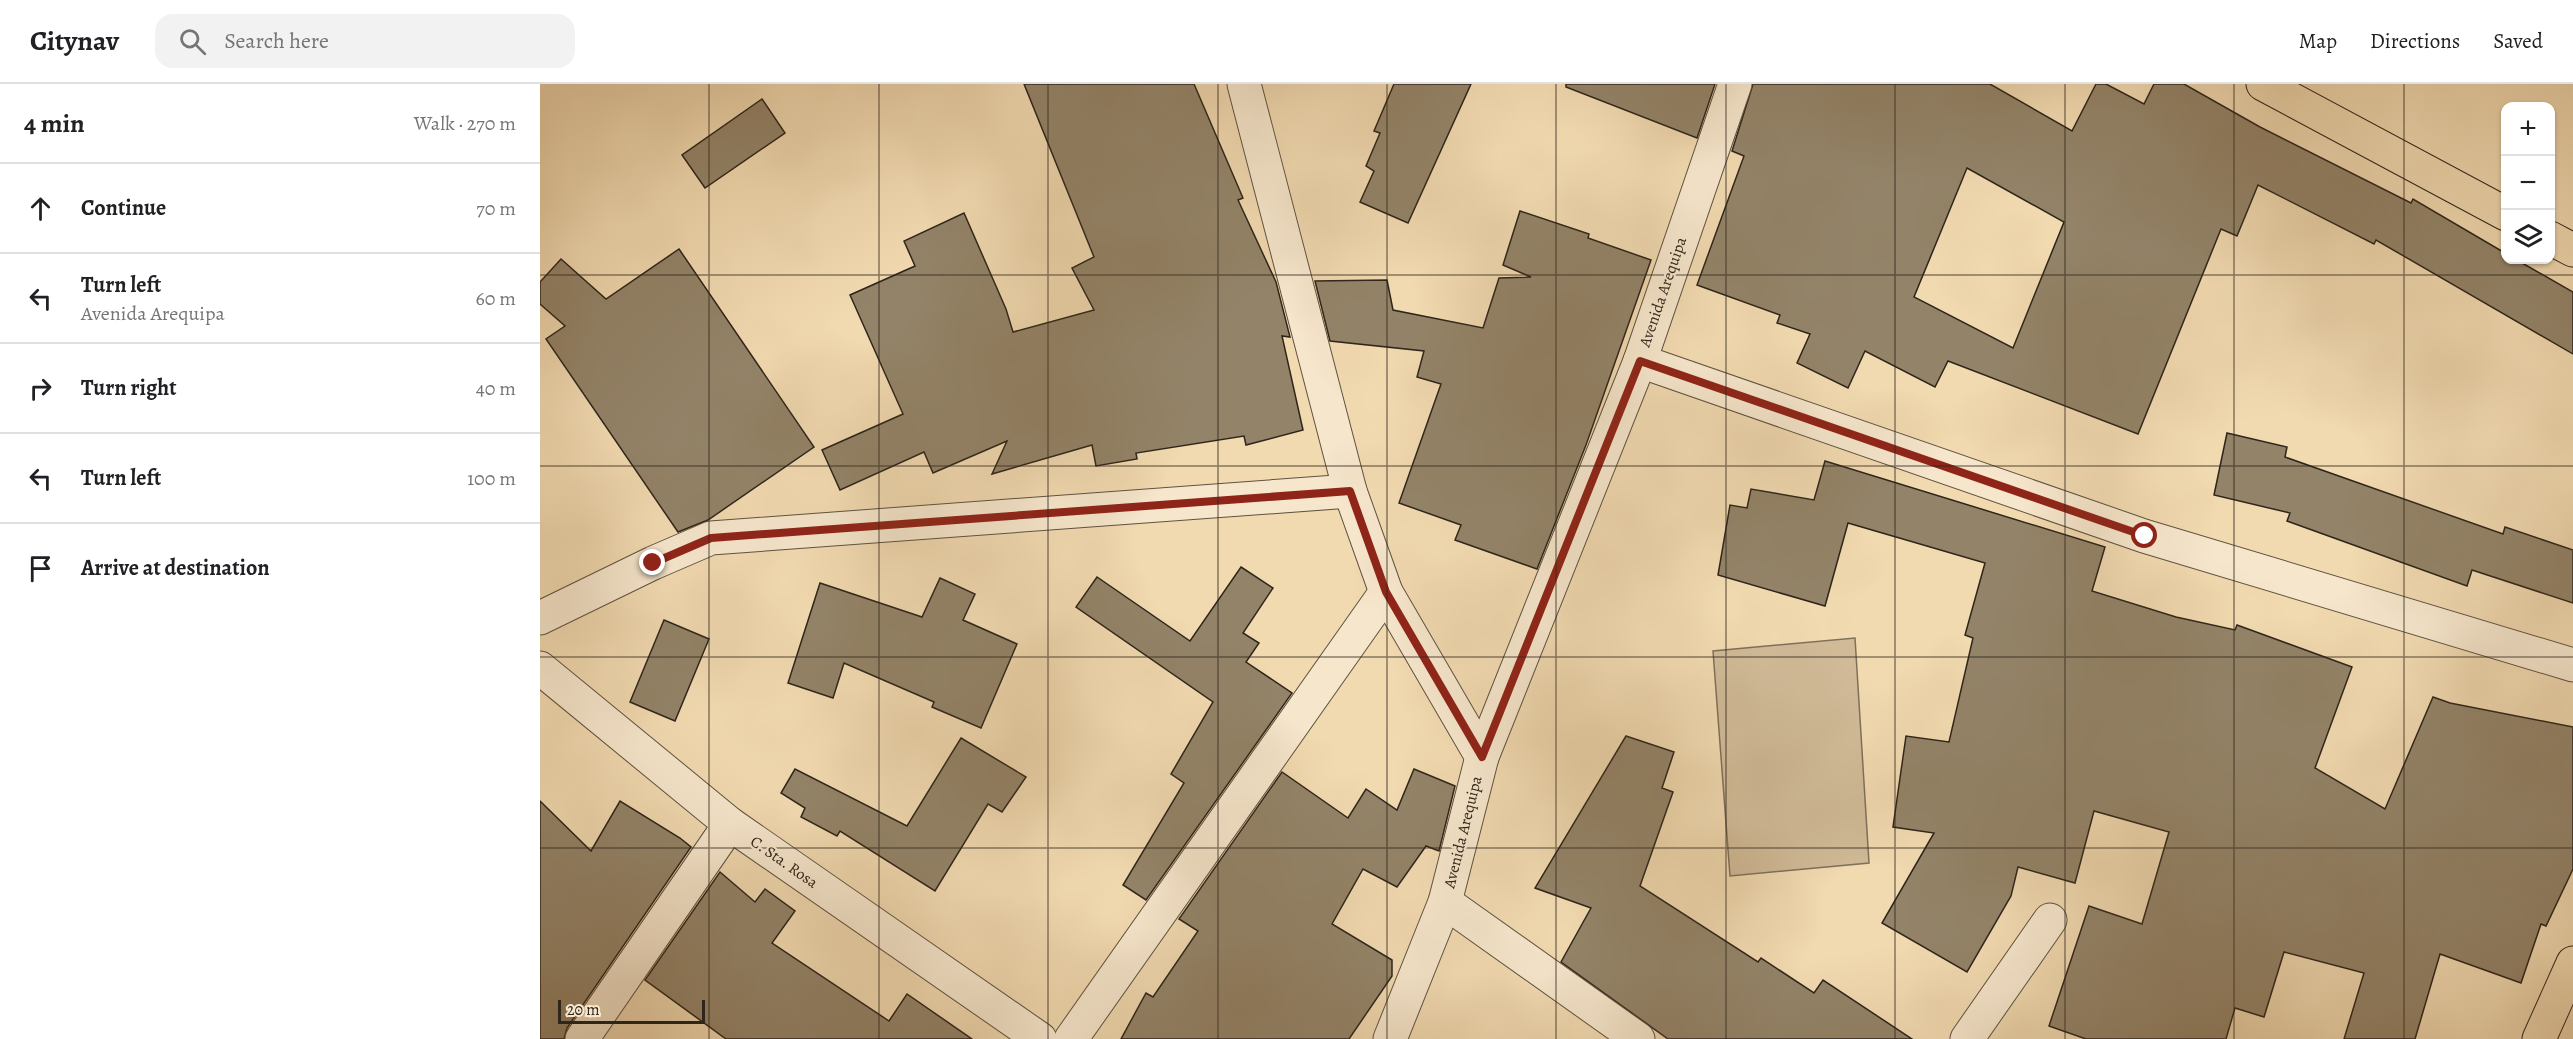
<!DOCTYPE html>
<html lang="en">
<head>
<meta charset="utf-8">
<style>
	body { margin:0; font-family:Alegreya,serif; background:#f2f2f2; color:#202124 }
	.controls { position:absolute; right:18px; top:18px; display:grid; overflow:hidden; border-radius:12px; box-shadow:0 2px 4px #0004 }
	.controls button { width:54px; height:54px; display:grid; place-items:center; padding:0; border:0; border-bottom:2px solid #e0e0e0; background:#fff; color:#202124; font:30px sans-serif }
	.scale { position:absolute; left:18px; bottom:15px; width:147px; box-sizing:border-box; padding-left:6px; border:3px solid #2e251b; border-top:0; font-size:16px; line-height:21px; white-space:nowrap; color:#2e251b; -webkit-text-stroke:4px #f6e6cc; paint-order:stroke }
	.stop { position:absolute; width:18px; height:18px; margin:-14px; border:4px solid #8f2418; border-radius:50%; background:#fff }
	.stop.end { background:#8f2418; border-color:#fff; box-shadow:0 2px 6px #0008 }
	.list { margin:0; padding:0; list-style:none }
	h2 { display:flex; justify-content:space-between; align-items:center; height:78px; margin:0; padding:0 24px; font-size:26px }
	h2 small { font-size:20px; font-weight:400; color:#757577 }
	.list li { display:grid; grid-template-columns:39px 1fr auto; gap:18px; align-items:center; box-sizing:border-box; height:90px; padding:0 24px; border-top:2px solid #e0e0e0 }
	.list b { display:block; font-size:22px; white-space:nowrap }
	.list p { margin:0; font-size:20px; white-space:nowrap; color:#757577 }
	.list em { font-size:20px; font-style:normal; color:#757577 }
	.icon { flex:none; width:33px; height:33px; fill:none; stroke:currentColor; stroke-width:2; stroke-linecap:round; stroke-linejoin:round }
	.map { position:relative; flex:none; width:2033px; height:955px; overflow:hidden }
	header { display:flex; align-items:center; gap:36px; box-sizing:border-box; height:84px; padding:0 30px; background:#fff; border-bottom:2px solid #e0e0e0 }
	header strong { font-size:28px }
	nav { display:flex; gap:33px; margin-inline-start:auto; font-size:21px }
	.search { width:420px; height:54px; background:#f2f2f2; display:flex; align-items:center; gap:15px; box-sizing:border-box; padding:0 21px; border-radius:18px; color:#757577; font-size:22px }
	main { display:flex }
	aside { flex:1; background:#fff }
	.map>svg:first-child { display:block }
</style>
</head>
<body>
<header>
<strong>Citynav</strong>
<div class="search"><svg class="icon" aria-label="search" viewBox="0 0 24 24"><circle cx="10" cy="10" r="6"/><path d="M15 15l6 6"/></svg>Search here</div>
<nav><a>Map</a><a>Directions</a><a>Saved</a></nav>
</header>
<main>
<aside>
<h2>4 min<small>Walk · 270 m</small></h2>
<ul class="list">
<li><svg class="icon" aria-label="ahead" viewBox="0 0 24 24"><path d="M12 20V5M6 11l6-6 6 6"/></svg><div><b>Continue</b></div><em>70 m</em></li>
<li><svg class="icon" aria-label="left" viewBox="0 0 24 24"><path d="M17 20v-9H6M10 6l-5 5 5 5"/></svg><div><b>Turn left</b><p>Avenida Arequipa</p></div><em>60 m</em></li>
<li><svg class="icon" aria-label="right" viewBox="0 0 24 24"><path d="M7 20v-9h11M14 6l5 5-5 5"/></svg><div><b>Turn right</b></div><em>40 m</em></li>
<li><svg class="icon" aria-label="left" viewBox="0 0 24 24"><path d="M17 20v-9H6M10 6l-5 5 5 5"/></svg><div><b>Turn left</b></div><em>100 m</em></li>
<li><svg class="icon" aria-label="arrive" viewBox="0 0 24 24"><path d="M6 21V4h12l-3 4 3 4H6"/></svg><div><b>Arrive at destination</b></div></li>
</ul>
</aside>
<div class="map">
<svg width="2033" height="955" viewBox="0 0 2033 955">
	<rect width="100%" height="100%" fill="#f1d9b0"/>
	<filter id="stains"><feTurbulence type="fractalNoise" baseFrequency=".00333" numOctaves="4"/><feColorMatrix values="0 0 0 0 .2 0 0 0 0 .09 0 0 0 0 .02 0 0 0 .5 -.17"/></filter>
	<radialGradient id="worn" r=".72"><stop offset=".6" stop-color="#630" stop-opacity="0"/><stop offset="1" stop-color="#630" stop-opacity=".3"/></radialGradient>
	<path fill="#d0ba97" stroke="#7f7059" stroke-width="1.5" d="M1315,554L1329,779L1190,792L1173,567Z"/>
	<g fill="#938368" stroke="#2e251b" stroke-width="1.5" fill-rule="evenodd">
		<path d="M484,0H654L703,114L698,116L736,198L750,253L742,252L763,346L706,361L704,352L596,369L597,375L556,382L552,361L452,390L467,357L393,389L384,368L300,406L282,366L363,330L310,211L375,182L364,157L424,129L466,225L473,248L554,226L532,184L554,173Z"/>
		<path d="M854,0H931L868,139L820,118L834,87L826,82L840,49L834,47Z"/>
		<path d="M1026,0H1175L1157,54L1026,3Z"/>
		<path d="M1213,0H1450L1532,47L1556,0H1566L1604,20L1614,0H1644L1720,43L1871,119L1873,115L1965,169V176H1977L2033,208V270L1836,156L1834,160L1718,101L1697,152L1681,145L1598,350L1408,277L1395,303L1325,267L1308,304L1257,279L1270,250L1237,239L1240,231L1157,201L1204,72L1192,67ZM1427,84L1524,138L1473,264L1374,213Z"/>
		<path d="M222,15L245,49L165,104L142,71Z"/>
		<path d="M980,127L1049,150L1048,154L1111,176L1046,361L997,485L915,456L921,441L859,419L901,300L877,293L884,267L790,257L775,197L847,196L853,226L943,244L959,194L991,193L963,181Z"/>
		<path d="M139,165L274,363L168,436L138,448L6,255L25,242L0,220V198L21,175L66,215Z"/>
		<path d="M1687,349L1747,363L1745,373L1963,450L1965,443L2033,466V519L1932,486L1927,502L1747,437L1750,429L1674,411Z"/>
		<path d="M1285,377L1565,463L1552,507L1636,533L1695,546L1697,541L1812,583L1775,684L1845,725L1893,613L1910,619L2033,643V785L2006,842L2001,840L1981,899L1900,870L1875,955H1804L1824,889L1744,868L1724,933L1695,924L1686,955H1546L1509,942L1549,822L1602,840L1629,748L1554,727L1535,799L1478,783L1471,812L1427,888L1342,839L1394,749L1353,743L1366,652L1409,658L1433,554L1425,551L1445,479L1308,439L1285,522L1178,491L1190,421L1207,424L1211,405L1274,416Z"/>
		<path d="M701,483L733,504L703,549L719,559L706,578L752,609L606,816L583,801L644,699L631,690L673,618L536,523L557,493L650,557Z"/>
		<path d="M400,494L435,510L423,536L477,560L441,644L392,623L394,618L304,579L293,614L248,599L280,499L382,533Z"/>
		<path d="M124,536L169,555L135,637L90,618Z"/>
		<path d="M1086,652L1134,668L1122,704L1133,708L1100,802L1218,878L1221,874L1274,909L1283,896L1372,955H1128L1021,878L1051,824L995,804Z"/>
		<path d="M421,654L486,693L462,728L448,720L395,807L300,747L297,752L261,733L265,724L241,709L255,685L367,742Z"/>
		<path d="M874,685L915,702L899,767L886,762L857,803L823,785L792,840L852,876V892L809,955H581L606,909L613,913L658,847L639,835L742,688L808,734L826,705L857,726Z"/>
		<path d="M0,717L51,767L80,717L140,754L151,763L27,944L24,955H0Z"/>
		<path d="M180,788L215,818L225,805L255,827L232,859L349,937L367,910L432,955H186L105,896Z"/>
	</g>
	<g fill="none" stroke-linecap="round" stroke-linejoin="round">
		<g stroke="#5f5240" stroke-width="35">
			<g id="minor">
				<path d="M704,0L810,407L846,508L942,673"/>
				<path d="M1100,277L1604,452L2033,581"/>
				<path d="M0,534L113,479L171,454L810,407"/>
				<path d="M0,584L190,740L500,955"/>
				<path d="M905,818L1098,955"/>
				<path d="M42,955L190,740"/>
				<path d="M531,955L846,508"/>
				<path d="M850,955L905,818L942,673L1100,277L1195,0"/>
				<path d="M1427,955L1510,836"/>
			</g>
		</g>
		<g stroke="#2e251b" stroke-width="35">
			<g id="primary">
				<path d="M1723,0L1966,130"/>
				<path d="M2010,154L2033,166"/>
				<path d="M1999,955L2033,879"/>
			</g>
		</g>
		<use href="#minor" stroke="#f6e6cc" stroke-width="33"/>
		<use href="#primary" stroke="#f1d9b0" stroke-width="33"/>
	</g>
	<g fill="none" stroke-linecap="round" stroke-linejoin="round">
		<path stroke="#8f2418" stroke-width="8" d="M113,479L171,454L810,407L846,508L942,673L1100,277L1605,452"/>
	</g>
	<path fill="none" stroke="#2e251b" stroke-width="1.5" stroke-opacity="0.55" d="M169,0V955M339,0V955M508,0V955M678,0V955M847,0V955M1016,0V955M1186,0V955M1355,0V955M1525,0V955M1694,0V955M1864,0V955M0,191H2033M0,382H2033M0,573H2033M0,764H2033"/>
	<g text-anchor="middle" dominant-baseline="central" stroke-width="4.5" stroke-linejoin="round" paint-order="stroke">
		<g font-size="16" fill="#2e251b" stroke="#f6e6cc">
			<text transform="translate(1123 208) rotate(-71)">Avenida Arequipa</text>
			<text transform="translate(923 748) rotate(-76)">Avenida Arequipa</text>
			<text transform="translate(244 778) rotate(35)">C. Sta. Rosa</text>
		</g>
	</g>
	<rect width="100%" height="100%" filter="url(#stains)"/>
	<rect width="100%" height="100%" fill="url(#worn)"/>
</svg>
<div class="controls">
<button>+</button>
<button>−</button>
<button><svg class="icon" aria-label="layers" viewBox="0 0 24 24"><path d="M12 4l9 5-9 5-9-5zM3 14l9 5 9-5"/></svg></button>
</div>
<div class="scale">20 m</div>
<div class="stop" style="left:1605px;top:452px"></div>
<div class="stop end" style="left:113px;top:479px"></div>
</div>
</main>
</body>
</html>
